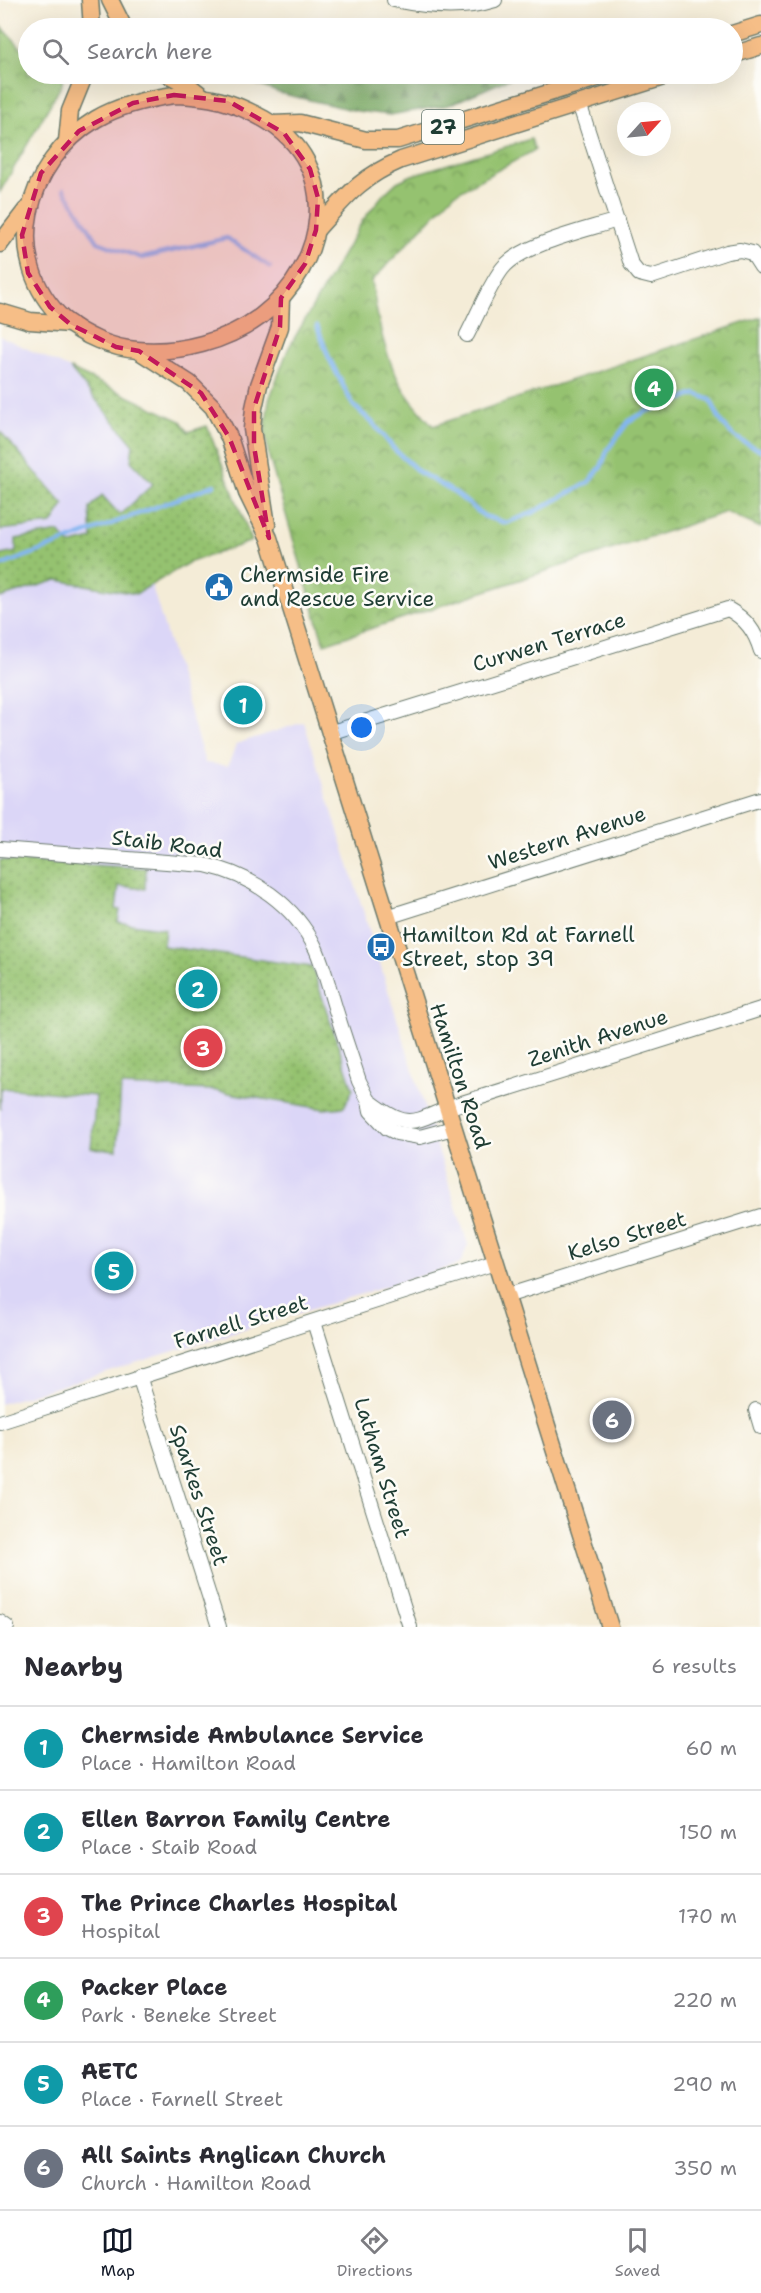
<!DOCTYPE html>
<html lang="en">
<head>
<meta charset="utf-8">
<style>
	body { margin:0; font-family:"Shantell Sans",sans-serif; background:#f7f7f7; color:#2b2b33 }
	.compass { position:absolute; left:617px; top:102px; width:54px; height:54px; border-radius:50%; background:#fff; box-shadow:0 6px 24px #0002; rotate:63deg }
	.you { position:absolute; left:362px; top:728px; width:21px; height:21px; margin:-15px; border:4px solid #fff; border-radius:50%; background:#1a73e8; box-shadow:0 0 0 9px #1a73e833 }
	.badge { display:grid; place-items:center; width:39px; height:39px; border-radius:50%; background:#111827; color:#fff; font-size:20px; font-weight:700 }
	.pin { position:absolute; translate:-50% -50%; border:3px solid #fff; box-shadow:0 2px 6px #0006 }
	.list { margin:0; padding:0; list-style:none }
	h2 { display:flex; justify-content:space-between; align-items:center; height:78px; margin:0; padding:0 24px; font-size:26px }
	h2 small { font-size:20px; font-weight:400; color:#7c7c81 }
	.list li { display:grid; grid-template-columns:39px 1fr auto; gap:18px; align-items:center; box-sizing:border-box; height:84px; padding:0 24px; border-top:2px solid #e1e1e2 }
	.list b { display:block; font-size:22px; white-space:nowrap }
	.list p { margin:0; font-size:20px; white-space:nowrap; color:#7c7c81 }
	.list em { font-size:20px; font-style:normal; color:#7c7c81 }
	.icon { flex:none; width:33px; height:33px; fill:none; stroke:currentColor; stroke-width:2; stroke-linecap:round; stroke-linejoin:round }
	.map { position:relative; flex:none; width:761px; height:1627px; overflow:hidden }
	.search { position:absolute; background:#fff; box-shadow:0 6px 24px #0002; left:18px; right:18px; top:18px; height:66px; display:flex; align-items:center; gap:15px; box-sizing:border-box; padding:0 21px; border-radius:33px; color:#7c7c81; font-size:22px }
	.sheet { height:582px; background:#fff }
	nav { display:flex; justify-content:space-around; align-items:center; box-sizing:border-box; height:84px; border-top:2px solid #e1e1e2; background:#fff; font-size:16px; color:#7c7c81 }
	nav a { display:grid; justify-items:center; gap:3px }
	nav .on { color:#111827 }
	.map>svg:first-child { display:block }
</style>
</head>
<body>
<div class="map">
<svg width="761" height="1627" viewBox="0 0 761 1627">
	<defs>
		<pattern id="grass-dots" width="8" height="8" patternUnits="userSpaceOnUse" patternTransform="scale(1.5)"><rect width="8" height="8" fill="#95c270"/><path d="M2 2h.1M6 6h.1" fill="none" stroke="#799f5d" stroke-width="1.8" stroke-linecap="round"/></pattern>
		<pattern id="forest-firs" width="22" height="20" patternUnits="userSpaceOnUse" patternTransform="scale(1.5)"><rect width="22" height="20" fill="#78a862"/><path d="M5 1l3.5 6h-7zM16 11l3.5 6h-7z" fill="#628a52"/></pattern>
		<pattern id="park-crowns" width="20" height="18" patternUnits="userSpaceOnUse" patternTransform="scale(1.5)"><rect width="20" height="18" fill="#95c270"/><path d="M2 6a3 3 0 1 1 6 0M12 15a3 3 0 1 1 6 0" fill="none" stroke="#799f5d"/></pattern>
	</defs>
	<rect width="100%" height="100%" fill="#fdfcf7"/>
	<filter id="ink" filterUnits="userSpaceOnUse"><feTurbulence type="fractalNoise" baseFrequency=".0167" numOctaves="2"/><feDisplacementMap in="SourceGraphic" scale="12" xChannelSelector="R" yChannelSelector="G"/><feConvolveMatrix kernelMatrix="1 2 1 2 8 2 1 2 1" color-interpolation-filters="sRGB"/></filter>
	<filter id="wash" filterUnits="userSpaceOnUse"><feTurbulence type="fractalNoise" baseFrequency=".008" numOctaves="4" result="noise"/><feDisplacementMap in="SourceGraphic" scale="24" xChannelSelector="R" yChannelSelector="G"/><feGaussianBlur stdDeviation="1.35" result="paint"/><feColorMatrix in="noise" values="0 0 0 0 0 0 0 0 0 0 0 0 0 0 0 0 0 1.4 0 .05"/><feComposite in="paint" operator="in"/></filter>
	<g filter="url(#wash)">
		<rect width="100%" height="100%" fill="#f4ecd7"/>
		<path fill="#dbd6f7" d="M0,336L181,421L188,432L207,426L240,521L142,553L205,763L228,766L236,744L304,722L468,1245L460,1264L0,1404Z"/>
		<g fill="url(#grass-dots)" stroke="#5a8052" stroke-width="1.5">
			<path d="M70,369L181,421L188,432L207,426L252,541L188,563L136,594L57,580L0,598V555L16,552V539L59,532L69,545L92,539L90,508L102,495L120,515L153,484L131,461L133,444Z"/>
			<path d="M0,431L64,505L52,524L0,530Z"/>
			<path d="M0,860L146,868L145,889L119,886L116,909L120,910L118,922L165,929L163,946L312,967L353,1089L344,1107L324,1109L211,1090L121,1086L117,1150L91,1148L96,1096L1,1088L0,1109Z"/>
		</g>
		<path fill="url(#forest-firs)" stroke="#4c724b" stroke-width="1.5" d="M230,74H340L421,87L520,74L449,105L390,115L357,111L279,93Z"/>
		<g fill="url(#park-crowns)" stroke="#5a8052" stroke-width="1.5">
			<path d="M2,27L28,55V74H63L62,84L0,192Z"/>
			<path d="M531,139L535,150L454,194L372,281C376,312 383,349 397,377C405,395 420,411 433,426L761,317V528L726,512L324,644L269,457L265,430L269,400L288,349L363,220L382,196L397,182L412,175Z"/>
		</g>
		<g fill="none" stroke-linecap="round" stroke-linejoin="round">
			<g stroke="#83b6f0" stroke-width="4.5">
				<path d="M64,189L98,242L142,258L227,238L270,267"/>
				<path d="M317,326L329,358L353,405L374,424L394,449L419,472L455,493L484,516L506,523L532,513L589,482L601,467L608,449L629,421L647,411L696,394L711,400C722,429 733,439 761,450"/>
				<path d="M0,566L214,485"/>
			</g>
		</g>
	</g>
	<g filter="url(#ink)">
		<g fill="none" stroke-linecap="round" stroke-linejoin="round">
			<g stroke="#6a7a6d" stroke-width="16">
				<g id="minor">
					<path d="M394,0C427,7 463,10 495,0"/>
					<path d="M579,103L631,264L639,274L651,277L727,252L740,250L752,253L761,267"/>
					<path d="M467,335C478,314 488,288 502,269C521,244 587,230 617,220"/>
					<path d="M329,733L728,609C746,619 755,631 761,651"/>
					<path d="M0,849L205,865C252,875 295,905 316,949C323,965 327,981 332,997C340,1025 350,1053 359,1081L369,1101L371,1111L387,1128L397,1133L420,1137L453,1128"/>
					<path d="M387,917L761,799"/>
					<path d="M371,1102C413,1134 415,1119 459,1104L761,1009"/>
					<path d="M506,1296L761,1216"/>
					<path d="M314,1322L410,1627"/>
					<path d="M139,1376L219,1627"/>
					<path d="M756,1410L761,1427"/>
					<path d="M0,1422L495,1263"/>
					<path d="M0,1622L7,1627"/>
				</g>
			</g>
			<g stroke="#6a7a6d" stroke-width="19">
				<g id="major">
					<path d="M90,0L92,28"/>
					<path d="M110,0L124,28"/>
					<path d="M732,34L761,25"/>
					<path d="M732,55L761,46"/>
					<path d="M167,74L188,85L202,96"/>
					<path d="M174,95C210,96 232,101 264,119C344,165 328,265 261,316C227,341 180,354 137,350C111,348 84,336 63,319C0,260 25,162 96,119C120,105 146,99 174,95Z"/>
					<path d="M272,124L300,123L366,140H398L610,74"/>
					<path d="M67,141L70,111L85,74"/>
					<path d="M316,230C346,197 359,178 401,160L673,74"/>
					<path d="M0,244L26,210"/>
					<path d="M0,312L30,321L70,324"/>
					<path d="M139,351L189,383L213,407L229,437L247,493L269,538L610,1627"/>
					<path d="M267,525L252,429L254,408L259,385L280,327L281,298"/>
				</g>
			</g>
			<use href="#minor" stroke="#fff" stroke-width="14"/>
			<use href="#major" stroke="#f6be87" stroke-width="16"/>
		</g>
	</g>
	<path fill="#c2185b" fill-opacity="0.2" stroke="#c2185b" stroke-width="4.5" stroke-dasharray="12 8" stroke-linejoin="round" d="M174,95L228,101L284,133L310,169L318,198L316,230L305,264L281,298L280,327L254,408V446L269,538L229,437L201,393L139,351L116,347L70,324L50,307L28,273L22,235L41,173L79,131L133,103Z"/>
	<defs>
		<g id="civic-disc" transform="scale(1.5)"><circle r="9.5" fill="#1f6fb2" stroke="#fdfcf7"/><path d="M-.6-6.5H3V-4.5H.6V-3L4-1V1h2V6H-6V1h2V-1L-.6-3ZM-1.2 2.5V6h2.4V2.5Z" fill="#fff"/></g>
		<g id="bus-disc" transform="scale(1.5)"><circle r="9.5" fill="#1f6fb2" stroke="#fdfcf7"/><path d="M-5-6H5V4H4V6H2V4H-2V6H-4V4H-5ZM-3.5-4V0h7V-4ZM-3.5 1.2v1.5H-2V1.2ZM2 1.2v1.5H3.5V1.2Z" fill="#fff"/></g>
	</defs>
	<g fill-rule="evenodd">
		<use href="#civic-disc" x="219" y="587"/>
		<use href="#bus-disc" x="381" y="947"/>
	</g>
	<g text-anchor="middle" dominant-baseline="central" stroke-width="5" stroke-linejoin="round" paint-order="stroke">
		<rect fill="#fdfcf7" stroke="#62766e" stroke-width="1.5" x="422" y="110" width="42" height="34" rx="4.5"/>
		<g font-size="20" font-weight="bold" fill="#1f3d34">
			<text x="443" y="127">27</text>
		</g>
		<g font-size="21" fill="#1f3d34" stroke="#fdfcf7" text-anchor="start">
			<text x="240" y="575">Chermside Fire<tspan x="240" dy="24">and Rescue Service</tspan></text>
			<text x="402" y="935">Hamilton Rd at Farnell<tspan x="402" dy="24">Street, stop 39</tspan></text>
		</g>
		<g font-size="21" fill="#1f3d34" stroke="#fdfcf7">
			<text transform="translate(549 642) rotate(-17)">Curwen Terrace</text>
			<text transform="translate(567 838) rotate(-18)">Western Avenue</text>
			<text transform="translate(167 844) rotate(7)">Staib Road</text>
			<text transform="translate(598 1038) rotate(-18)">Zenith Avenue</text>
			<text transform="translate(460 1076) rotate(72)">Hamilton Road</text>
			<text transform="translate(627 1236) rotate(-17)">Kelso Street</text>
			<text transform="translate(241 1322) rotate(-17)">Farnell Street</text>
			<text transform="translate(382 1468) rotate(73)">Latham Street</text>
			<text transform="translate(199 1495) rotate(72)">Sparkes Street</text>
		</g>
	</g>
</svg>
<svg class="compass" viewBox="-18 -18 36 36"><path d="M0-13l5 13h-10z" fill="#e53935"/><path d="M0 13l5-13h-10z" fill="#7c7c81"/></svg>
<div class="you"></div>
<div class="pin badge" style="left:243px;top:705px;background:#0f9aa8">1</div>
<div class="pin badge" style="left:198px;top:989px;background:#0f9aa8">2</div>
<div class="pin badge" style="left:203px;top:1048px;background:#e0444e">3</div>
<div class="pin badge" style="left:654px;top:388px;background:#2e9e5b">4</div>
<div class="pin badge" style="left:114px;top:1271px;background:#0f9aa8">5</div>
<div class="pin badge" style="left:612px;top:1420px;background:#6b7280">6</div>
<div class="search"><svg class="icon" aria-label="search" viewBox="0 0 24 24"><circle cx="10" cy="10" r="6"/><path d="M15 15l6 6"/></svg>Search here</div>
</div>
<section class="sheet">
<h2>Nearby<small>6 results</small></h2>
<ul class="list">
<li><span class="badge" style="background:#0f9aa8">1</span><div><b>Chermside Ambulance Service</b><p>Place · Hamilton Road</p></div><em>60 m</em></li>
<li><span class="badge" style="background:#0f9aa8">2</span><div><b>Ellen Barron Family Centre</b><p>Place · Staib Road</p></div><em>150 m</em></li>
<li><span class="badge" style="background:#e0444e">3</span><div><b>The Prince Charles Hospital</b><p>Hospital</p></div><em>170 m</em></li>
<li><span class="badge" style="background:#2e9e5b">4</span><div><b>Packer Place</b><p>Park · Beneke Street</p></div><em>220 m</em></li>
<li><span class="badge" style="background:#0f9aa8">5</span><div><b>AETC</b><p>Place · Farnell Street</p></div><em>290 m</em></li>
<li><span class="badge" style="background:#6b7280">6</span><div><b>All Saints Anglican Church</b><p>Church · Hamilton Road</p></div><em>350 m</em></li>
</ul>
</section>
<nav>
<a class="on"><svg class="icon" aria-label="map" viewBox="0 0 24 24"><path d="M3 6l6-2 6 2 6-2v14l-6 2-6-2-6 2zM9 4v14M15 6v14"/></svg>Map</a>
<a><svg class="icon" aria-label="directions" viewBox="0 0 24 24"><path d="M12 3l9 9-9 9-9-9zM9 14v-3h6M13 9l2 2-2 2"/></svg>Directions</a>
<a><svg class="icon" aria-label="saved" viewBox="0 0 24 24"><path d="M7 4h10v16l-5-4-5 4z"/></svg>Saved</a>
</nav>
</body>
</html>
